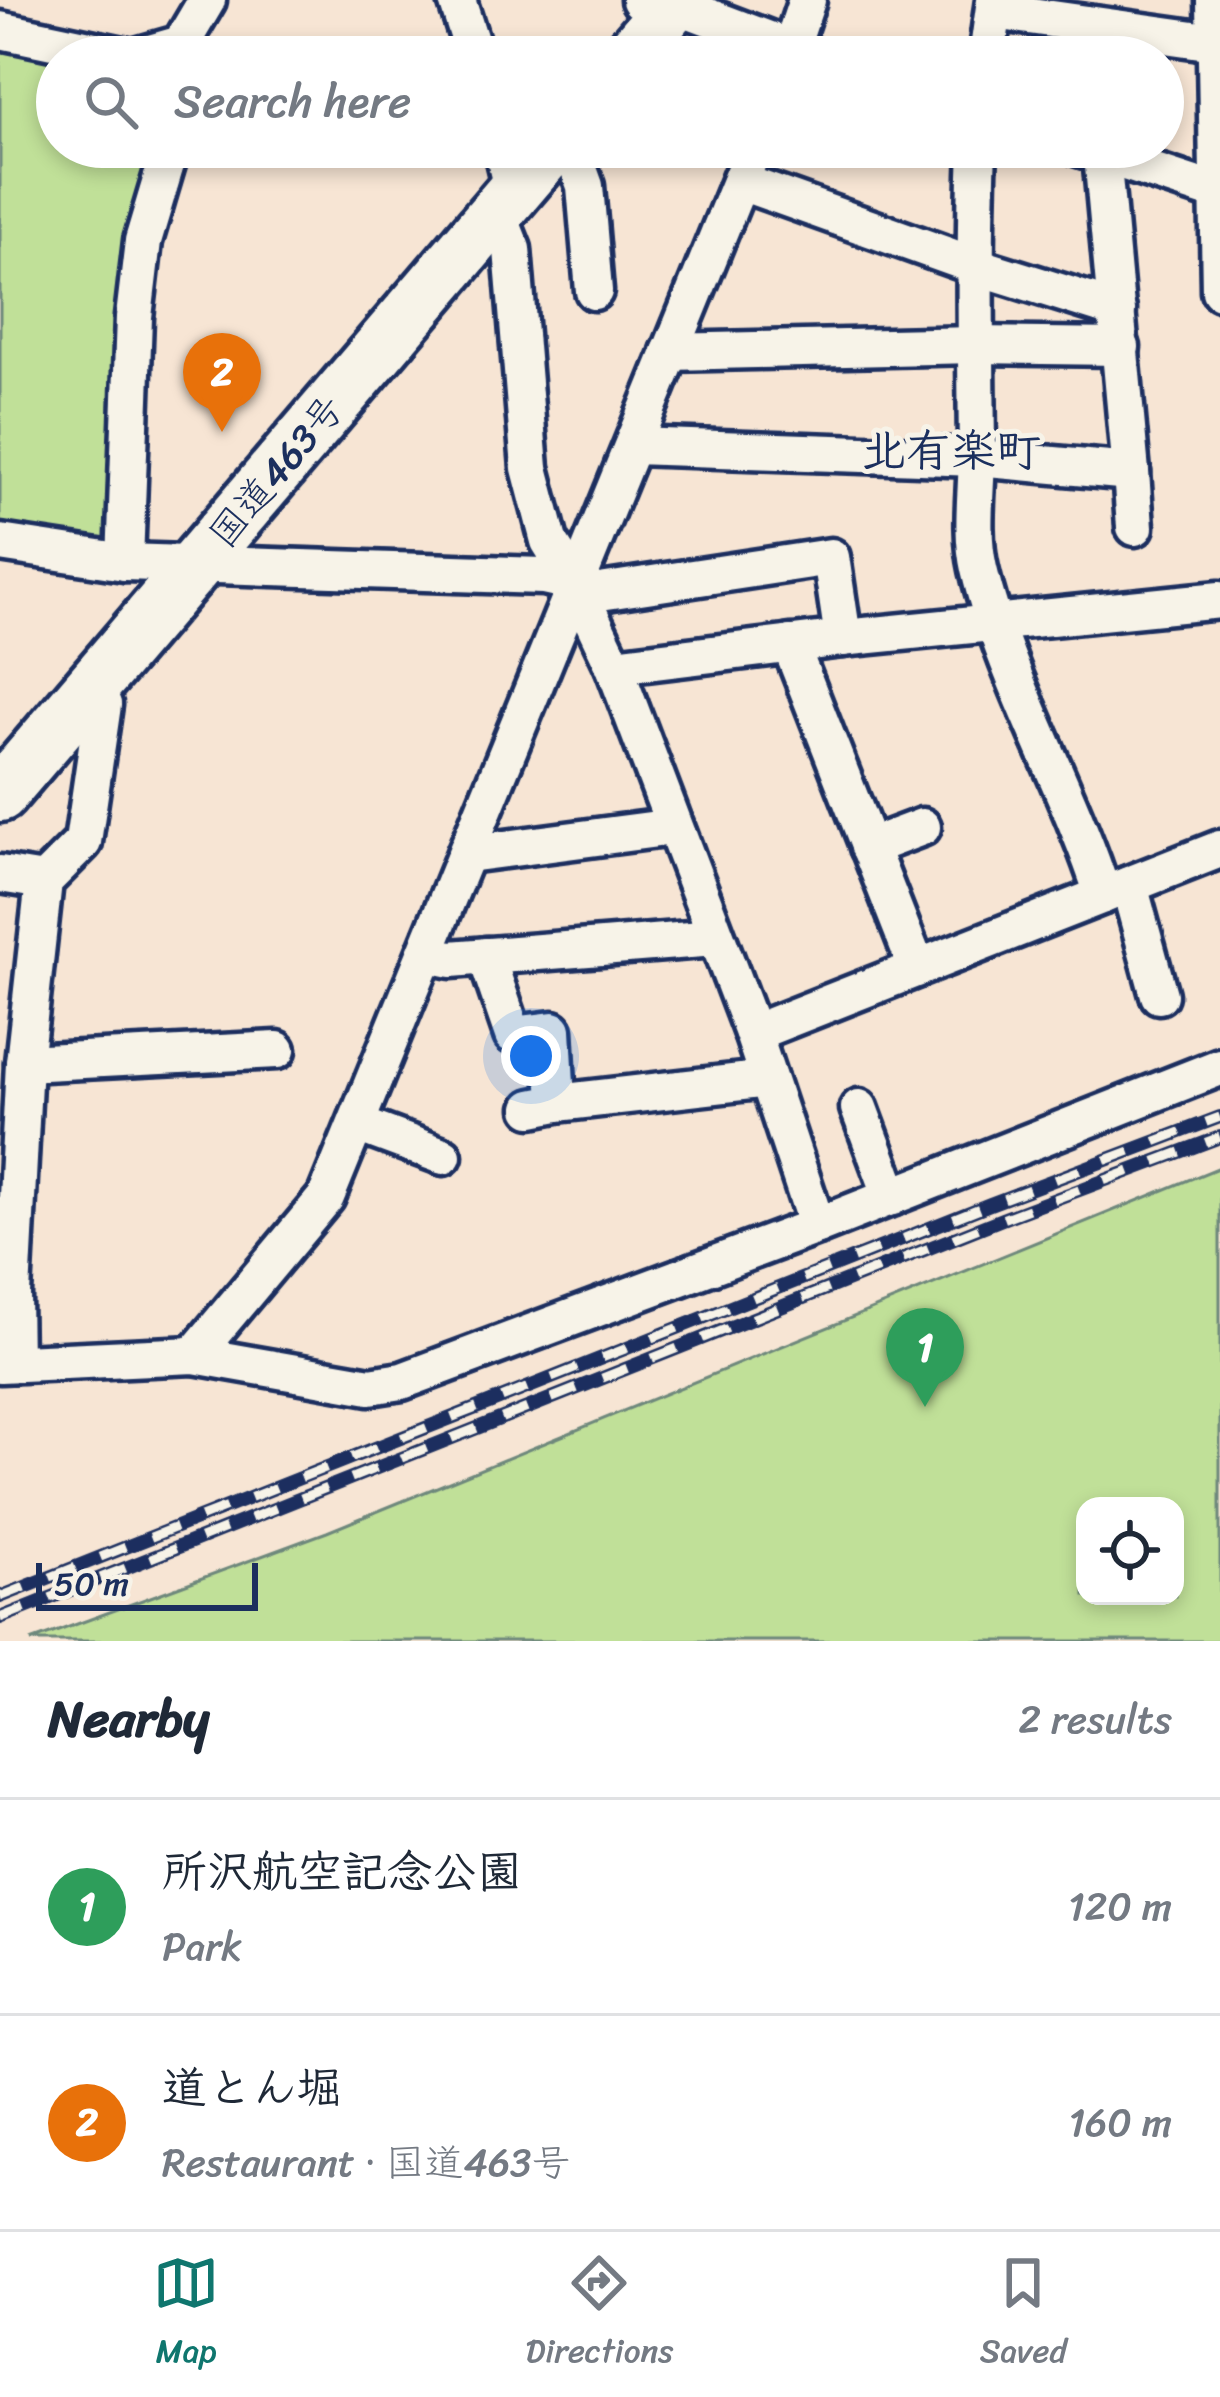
<!DOCTYPE html>
<html lang="en">
<head>
<meta charset="utf-8">
<style>
	body { margin:0; font-family:Sriracha,"Klee One",sans-serif; background:#f2f2f3; color:#1f2937 }
	.controls { position:absolute; right:36px; bottom:36px; display:grid; overflow:hidden; border-radius:24px; box-shadow:0 6px 18px #0003 }
	.controls button { width:108px; height:108px; display:grid; place-items:center; padding:0; border:0; border-bottom:3px solid #e0e1e3; background:#fff; color:#1f2937; font:60px sans-serif }
	.scale { position:absolute; left:36px; bottom:30px; width:222px; box-sizing:border-box; padding-left:12px; border:6px solid #1b2f5e; border-top:0; font-size:33px; line-height:42px; white-space:nowrap; color:#1b2f5e; -webkit-text-stroke:9px #f7f3e8; paint-order:stroke }
	.you { position:absolute; left:531px; top:1056px; width:42px; height:42px; margin:-30px; border:9px solid #fff; border-radius:50%; background:#1a73e8; box-shadow:0 0 0 18px #1a73e833 }
	.badge { display:grid; place-items:center; width:78px; height:78px; border-radius:50%; background:#0f766e; color:#fff; font-size:39px; font-weight:700 }
	.pin { position:absolute; translate:-50% -99px; filter:drop-shadow(0 3px 6px #0008) }
	.pin::after { content:''; position:absolute; top:63px; width:42px; height:36px; background:inherit; clip-path:polygon(0 0,100% 0,50% 100%) }
	.list { margin:0; padding:0; list-style:none }
	h2 { display:flex; justify-content:space-between; align-items:center; height:156px; margin:0; padding:0 48px; font-size:51px }
	h2 small { font-size:39px; font-weight:400; color:#747a83 }
	.list li { display:grid; grid-template-columns:78px 1fr auto; gap:36px; align-items:center; box-sizing:border-box; height:216px; padding:0 48px; border-top:3px solid #e0e1e3 }
	.list b { display:block; font-size:45px; white-space:nowrap }
	.list p { margin:0; font-size:39px; white-space:nowrap; color:#747a83 }
	.list em { font-size:39px; font-style:normal; color:#747a83 }
	.icon { flex:none; width:66px; height:66px; fill:none; stroke:currentColor; stroke-width:2; stroke-linecap:round; stroke-linejoin:round }
	.map { position:relative; flex:none; width:1220px; height:1641px; overflow:hidden }
	.search { position:absolute; background:#fff; box-shadow:0 6px 18px #0003; left:36px; right:36px; top:36px; height:132px; display:flex; align-items:center; gap:30px; box-sizing:border-box; padding:0 42px; border-radius:66px; color:#747a83; font-size:45px }
	.sheet { height:588px; background:#fff }
	nav { display:flex; justify-content:space-around; align-items:center; box-sizing:border-box; height:168px; border-top:3px solid #e0e1e3; background:#fff; font-size:33px; color:#747a83 }
	nav a { display:grid; justify-items:center; gap:6px }
	nav .on { color:#0f766e }
	.map>svg:first-child { display:block }
</style>
</head>
<body>
<div class="map">
<svg width="1220" height="1641" viewBox="0 0 1220 1641">
	<rect width="100%" height="100%" fill="#f7e5d4"/>
	<filter id="ink" filterUnits="userSpaceOnUse"><feTurbulence type="fractalNoise" baseFrequency=".00833" numOctaves="2"/><feDisplacementMap in="SourceGraphic" scale="24" xChannelSelector="R" yChannelSelector="G"/><feConvolveMatrix kernelMatrix="1 2 1 2 8 2 1 2 1" color-interpolation-filters="sRGB"/></filter>
	<g filter="url(#ink)">
		<g fill="#c0e098" stroke="#6e887b" stroke-width="3" fill-rule="evenodd">
			<path d="M0,41L57,57V147H159L116,546L0,529Z"/>
			<path d="M1220,1167V1641H31L327,1532ZM1175,1506V1596H1085V1506Z"/>
		</g>
		<g fill="none" stroke-linecap="round" stroke-linejoin="round">
			<g stroke="#1b2f5e" stroke-width="45">
				<g id="minor">
					<path d="M457,0L475,57"/>
					<path d="M640,0L674,4L814,57"/>
					<path d="M1215,0L1220,291"/>
					<path d="M994,11L1215,42"/>
					<path d="M0,30L128,57"/>
					<path d="M136,57L181,44L207,0"/>
					<path d="M788,57L807,0"/>
					<path d="M987,57L995,0"/>
					<path d="M502,147L513,193"/>
					<path d="M571,147L585,186L594,291"/>
					<path d="M978,147C974,248 976,349 977,450C977,490 970,529 979,569C1004,677 1069,788 1103,895"/>
					<path d="M1079,147L1216,192"/>
					<path d="M741,182L973,265L1117,310"/>
					<path d="M497,211L512,249L530,468L549,541L575,583L614,666L843,638L1220,600"/>
					<path d="M670,352L975,345L1121,347"/>
					<path d="M633,446L977,458L1131,472L1102,155"/>
					<path d="M1131,472L1135,527"/>
					<path d="M0,543L125,562L543,576L575,583"/>
					<path d="M125,562L134,317L143,241L171,147"/>
					<path d="M580,595L831,557L843,638"/>
					<path d="M790,644L917,968"/>
					<path d="M614,666L753,1033L817,1226"/>
					<path d="M869,847L922,827"/>
					<path d="M467,854L673,827"/>
					<path d="M0,874L44,881"/>
					<path d="M1129,885L1159,995"/>
					<path d="M427,954L451,959L715,938"/>
					<path d="M486,956L513,1035L553,1030L557,1103L532,1108"/>
					<path d="M753,1033L1220,849"/>
					<path d="M24,1063L277,1050"/>
					<path d="M557,1103L768,1079"/>
					<path d="M859,1108L892,1197"/>
					<path d="M357,1124L443,1156"/>
					<path d="M194,1355L326,1197L754,147"/>
					<path d="M13,1363L12,1294L24,1063L44,881L83,842L103,705L87,692"/>
					<path d="M0,1364L194,1355L370,1386L402,1381L817,1226L1220,1067"/>
				</g>
			</g>
			<g stroke="#1b2f5e" stroke-width="63">
				<g id="highway">
					<path d="M629,57L677,0"/>
					<path d="M0,794L552,147"/>
				</g>
			</g>
			<use href="#minor" stroke="#f7f3e8" stroke-width="36"/>
			<use href="#highway" stroke="#f7f3e8" stroke-width="54"/>
			<g stroke="#1b2f5e" stroke-width="14">
				<g id="rail">
					<path d="M0,1597L990,1204L1220,1117"/>
					<path d="M0,1618L1002,1219L1220,1137"/>
				</g>
			</g>
			<use href="#rail" stroke="#f7f3e8" stroke-width="9" stroke-dasharray="27" stroke-linecap="butt"/>
		</g>
	</g>
	<g text-anchor="middle" dominant-baseline="central" stroke-width="10" stroke-linejoin="round" paint-order="stroke">
		<g font-size="39" fill="#1b2f5e" stroke="#f7f3e8">
			<text transform="translate(276 471) rotate(-50)">国道463号</text>
		</g>
		<g font-size="45" font-weight="bold" fill="#1b2f5e" stroke="#f7f3e8">
			<text x="951" y="451">北有楽町</text>
		</g>
	</g>
</svg>
<div class="controls">
<button><svg class="icon" aria-label="locate" viewBox="0 0 24 24"><circle cx="12" cy="12" r="6"/><path d="M12 2v4M12 18v4M2 12h4M18 12h4"/></svg></button>
</div>
<div class="scale">50 m</div>
<div class="you"></div>
<div class="pin badge" style="left:925px;top:1407px;background:#2e9e5b">1</div>
<div class="pin badge" style="left:222px;top:432px;background:#e8710a">2</div>
<div class="search"><svg class="icon" aria-label="search" viewBox="0 0 24 24"><circle cx="10" cy="10" r="6"/><path d="M15 15l6 6"/></svg>Search here</div>
</div>
<section class="sheet">
<h2>Nearby<small>2 results</small></h2>
<ul class="list">
<li><span class="badge" style="background:#2e9e5b">1</span><div><b>所沢航空記念公園</b><p>Park</p></div><em>120 m</em></li>
<li><span class="badge" style="background:#e8710a">2</span><div><b>道とん堀</b><p>Restaurant · 国道463号</p></div><em>160 m</em></li>
</ul>
</section>
<nav>
<a class="on"><svg class="icon" aria-label="map" viewBox="0 0 24 24"><path d="M3 6l6-2 6 2 6-2v14l-6 2-6-2-6 2zM9 4v14M15 6v14"/></svg>Map</a>
<a><svg class="icon" aria-label="directions" viewBox="0 0 24 24"><path d="M12 3l9 9-9 9-9-9zM9 14v-3h6M13 9l2 2-2 2"/></svg>Directions</a>
<a><svg class="icon" aria-label="saved" viewBox="0 0 24 24"><path d="M7 4h10v16l-5-4-5 4z"/></svg>Saved</a>
</nav>
</body>
</html>
